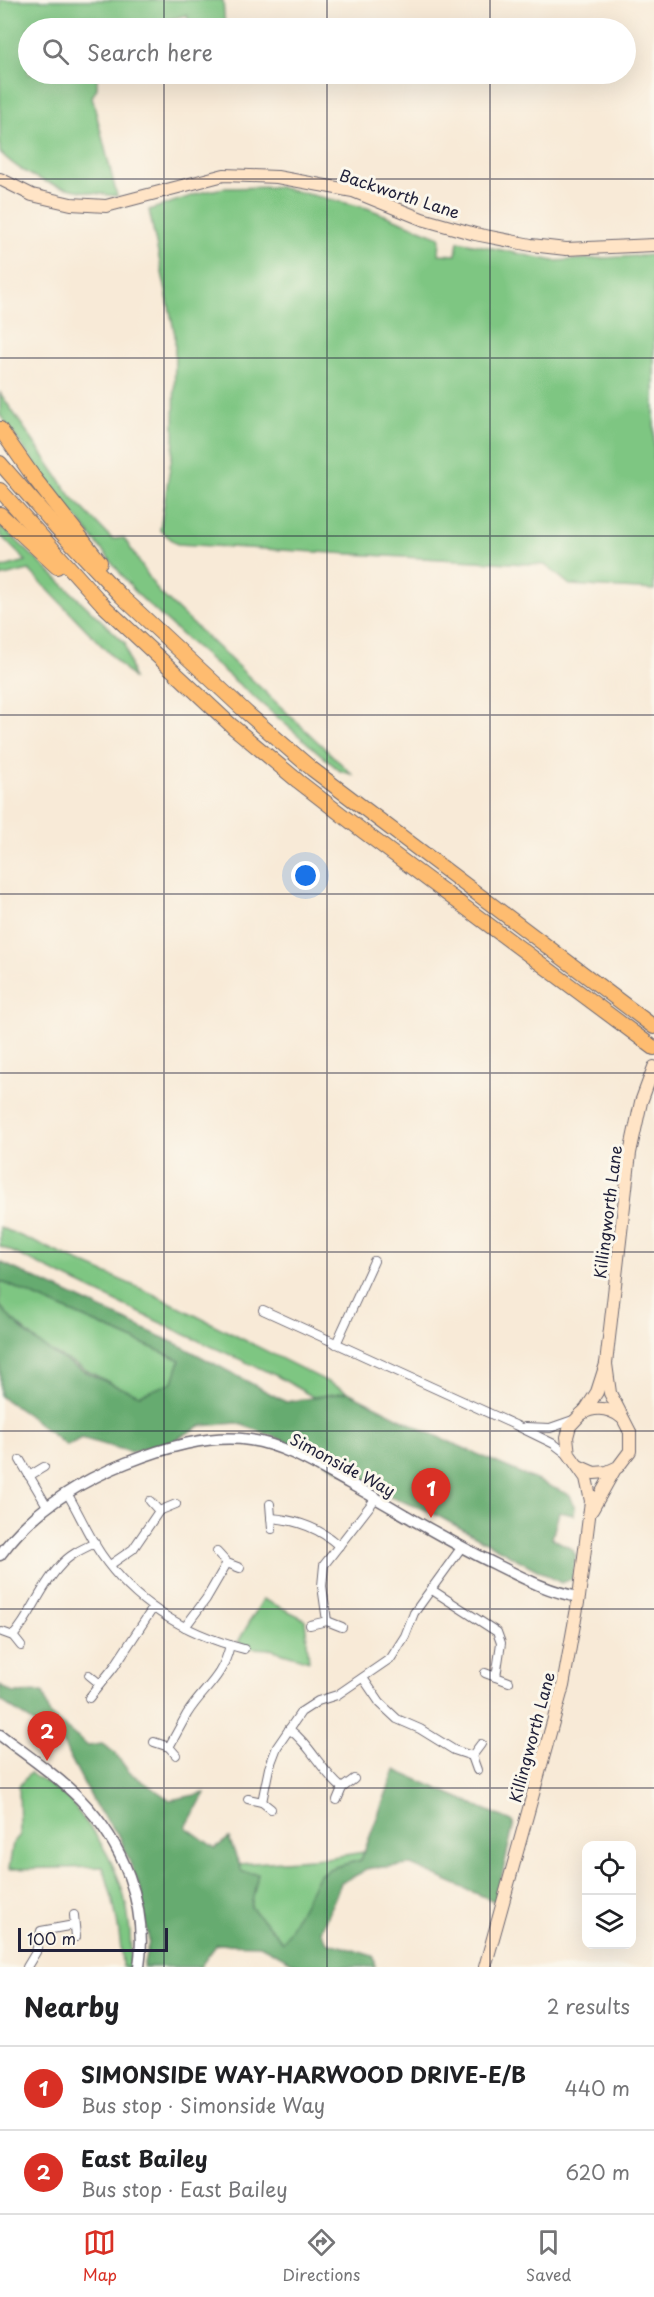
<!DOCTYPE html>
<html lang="en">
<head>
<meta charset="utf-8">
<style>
	body { margin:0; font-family:"Playpen Sans",sans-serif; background:#f2f2f2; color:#202124 }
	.controls { position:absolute; right:18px; bottom:18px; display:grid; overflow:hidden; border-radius:12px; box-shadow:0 6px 24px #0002 }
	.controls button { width:54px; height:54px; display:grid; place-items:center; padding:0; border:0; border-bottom:2px solid #e0e0e0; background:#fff; color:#202124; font:30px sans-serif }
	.scale { position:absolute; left:18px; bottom:15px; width:150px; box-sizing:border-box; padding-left:6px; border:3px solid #22223b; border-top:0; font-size:16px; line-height:21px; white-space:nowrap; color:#22223b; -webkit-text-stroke:4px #fbf7ec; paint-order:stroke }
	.you { position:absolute; left:306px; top:876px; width:21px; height:21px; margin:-15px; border:4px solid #fff; border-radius:50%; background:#1a73e8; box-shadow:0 0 0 9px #1a73e833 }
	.badge { display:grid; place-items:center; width:39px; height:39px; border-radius:50%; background:#d93025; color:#fff; font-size:20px; font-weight:700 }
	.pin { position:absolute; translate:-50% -50px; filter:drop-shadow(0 2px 3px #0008) }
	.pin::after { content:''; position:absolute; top:32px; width:21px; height:18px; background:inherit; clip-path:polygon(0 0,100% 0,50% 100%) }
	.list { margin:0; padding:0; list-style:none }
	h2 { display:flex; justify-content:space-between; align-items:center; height:78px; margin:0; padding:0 24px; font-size:26px }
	h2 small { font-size:20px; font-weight:400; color:#757577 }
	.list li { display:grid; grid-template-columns:39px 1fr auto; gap:18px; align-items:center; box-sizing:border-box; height:84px; padding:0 24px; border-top:2px solid #e0e0e0 }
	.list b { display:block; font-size:22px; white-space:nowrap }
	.list p { margin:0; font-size:20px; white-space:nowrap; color:#757577 }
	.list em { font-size:20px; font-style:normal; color:#757577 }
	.icon { flex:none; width:33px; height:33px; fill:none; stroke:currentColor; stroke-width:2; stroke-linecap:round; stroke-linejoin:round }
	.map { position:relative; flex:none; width:654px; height:1967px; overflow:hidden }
	.search { position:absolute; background:#fff; box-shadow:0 6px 24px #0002; left:18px; right:18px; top:18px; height:66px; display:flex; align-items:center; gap:15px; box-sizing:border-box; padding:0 21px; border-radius:33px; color:#757577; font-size:22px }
	.sheet { height:246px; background:#fff }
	nav { display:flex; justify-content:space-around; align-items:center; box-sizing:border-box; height:84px; border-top:2px solid #e0e0e0; background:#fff; font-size:16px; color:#757577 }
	nav a { display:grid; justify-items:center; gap:3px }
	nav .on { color:#d93025 }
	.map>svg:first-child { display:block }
</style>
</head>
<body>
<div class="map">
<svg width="654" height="1967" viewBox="0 0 654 1967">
	<rect width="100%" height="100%" fill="#fbf7ec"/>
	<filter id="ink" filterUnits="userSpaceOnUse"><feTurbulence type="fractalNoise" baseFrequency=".0167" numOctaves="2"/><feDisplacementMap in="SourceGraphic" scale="12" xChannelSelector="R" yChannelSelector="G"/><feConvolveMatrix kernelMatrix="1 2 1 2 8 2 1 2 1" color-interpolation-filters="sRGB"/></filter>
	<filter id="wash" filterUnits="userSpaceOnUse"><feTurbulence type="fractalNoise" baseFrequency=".008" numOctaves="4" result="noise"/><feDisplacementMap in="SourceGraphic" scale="24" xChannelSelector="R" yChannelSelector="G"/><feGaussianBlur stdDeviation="1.35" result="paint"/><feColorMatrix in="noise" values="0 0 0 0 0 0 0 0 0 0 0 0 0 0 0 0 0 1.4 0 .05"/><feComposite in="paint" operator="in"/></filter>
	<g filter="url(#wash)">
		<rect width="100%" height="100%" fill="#f8ead7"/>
		<g fill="#7ec682" stroke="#50745e" stroke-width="1.5">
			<path d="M0,0H223L225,28H191L187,15L132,28H28V74H97V88L92,97L117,196C72,191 32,185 0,152Z"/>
			<path d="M278,187L367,208L440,237L439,254L456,255L458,241L554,261L654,255V590L570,585L545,565L177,544L160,530L174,442L175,335L149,210L203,192L224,188Z"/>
			<path d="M0,393L71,496L112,539L124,538L158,591L352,774L340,771L185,638L136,593L42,474L0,415Z"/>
			<path d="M0,525L125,643L133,678L29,570L0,577V568L26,561L0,535Z"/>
			<path d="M0,1227L153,1294L348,1392L313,1397L277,1376L186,1335L0,1246Z"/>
			<path d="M0,1281L180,1360L173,1382L140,1396L118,1387L46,1349L10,1318L0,1306Z"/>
			<path d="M263,1599L305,1619L309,1661L270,1649L250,1648L238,1642Z"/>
			<path d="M30,1773C41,1781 54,1787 65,1796C71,1801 77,1810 82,1817C119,1863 134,1908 130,1967H122C121,1933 114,1900 103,1867L9,1869L13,1843L20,1835L19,1786Z"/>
			<path d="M364,1852L361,1860L331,1868L319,1875L284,1943L251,1907L239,1864L326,1858Z"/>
		</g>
		<g fill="#66ab70" stroke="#446656" stroke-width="1.5">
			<path d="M0,1262L185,1348L286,1402L348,1392L425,1431L570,1495L575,1508L574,1515L559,1512L552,1538L572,1549L576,1556L572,1579L561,1583L429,1511L390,1497L288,1442L237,1423L200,1426L171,1442L131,1452L81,1438L67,1446L29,1416L0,1396V1306C34,1349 89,1377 140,1395L173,1382L180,1360L0,1281Z"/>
			<path d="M0,1685L13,1693L43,1692L50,1715L88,1746L102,1744L115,1753L129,1772L170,1800L205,1793L186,1827L215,1848L229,1838L242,1872L258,1874L251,1907L283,1942L319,1875L331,1868L361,1860L395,1770L514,1822L496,1902L411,1865L370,1868L341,1883L321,1931L327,1942L373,1956L375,1967H301L260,1945L217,1944L200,1967H143L149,1942L141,1891L120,1837L97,1808L62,1742L0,1700Z"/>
		</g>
	</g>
	<g filter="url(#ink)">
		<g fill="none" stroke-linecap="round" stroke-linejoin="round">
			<g stroke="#6d6872" stroke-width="10">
				<g id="minor">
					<path d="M263,1310L515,1425L554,1444L571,1457"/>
					<path d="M336,1344L374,1261"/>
					<path d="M525,1427L550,1428L573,1420"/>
					<path d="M20,1460L47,1506"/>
					<path d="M29,1476L44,1467"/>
					<path d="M67,1493C79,1513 88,1535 101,1554C136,1605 186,1634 244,1649"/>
					<path d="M150,1501L159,1511"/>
					<path d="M270,1504L272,1529"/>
					<path d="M271,1518C297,1520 320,1528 339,1546"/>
					<path d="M217,1552L227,1563L240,1568"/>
					<path d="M110,1565L133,1549L159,1511L176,1504"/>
					<path d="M432,1590L497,1632L501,1643L496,1677"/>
					<path d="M327,1621L322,1586L324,1565L376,1498"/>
					<path d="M310,1625L327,1621L342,1627"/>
					<path d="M185,1627L206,1599L227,1563"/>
					<path d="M2,1632L13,1636L21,1646"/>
					<path d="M13,1636C32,1615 40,1587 60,1566C69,1555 82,1549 95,1543"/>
					<path d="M485,1673L509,1682"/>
					<path d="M89,1675L100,1684"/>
					<path d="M363,1678L380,1703L397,1719L420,1729L454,1750L472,1756"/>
					<path d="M89,1698L114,1667L153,1608"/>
					<path d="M289,1729C311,1745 321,1771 342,1788"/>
					<path d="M154,1742L169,1747L176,1755"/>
					<path d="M169,1747C175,1736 181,1725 187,1714C204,1687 222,1680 230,1645"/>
					<path d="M477,1770L472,1756L481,1744"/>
					<path d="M248,1799L262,1802L271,1809"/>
					<path d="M337,1800L342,1788L354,1779"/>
					<path d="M262,1802L269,1768L277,1747L301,1712L318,1701L337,1695L391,1658L405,1636L414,1613L461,1548"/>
					<path d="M74,1915L76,1937"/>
					<path d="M27,1967L36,1952L41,1931L74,1925"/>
				</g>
			</g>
			<g stroke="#6d6872" stroke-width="13">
				<g id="tertiary">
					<path d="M0,1555C32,1511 76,1483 126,1463C164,1448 208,1434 250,1440C285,1445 318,1466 349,1483C398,1510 445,1540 495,1564C523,1578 549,1592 579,1597"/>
					<path d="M0,1735C27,1755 56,1775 80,1799C123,1843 148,1905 139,1967"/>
				</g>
			</g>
			<g stroke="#6d6872" stroke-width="14">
				<g id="secondary">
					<path d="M0,179L32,195L71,204L106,206L224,175L277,177L353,191L422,219L475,234L531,245L566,249L654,245"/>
					<path d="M581,1414C595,1406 608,1407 621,1417"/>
					<path d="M578,1466L594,1473L607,1472L618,1467L630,1451V1432L610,1393L606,1364L630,1153L641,1102L654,1067"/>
					<path d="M592,1510L615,1469"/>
					<path d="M485,1967L563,1686L579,1597L591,1501L586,1478L569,1454L567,1437L570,1426L586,1409L597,1392L606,1364"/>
				</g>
			</g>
			<g stroke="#6d6872" stroke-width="16">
				<g id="trunk">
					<path d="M0,429L35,479L100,562"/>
					<path d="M0,463L56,527L120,595L247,713L312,769L654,1027"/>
					<path d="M0,490L105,607L232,726L298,781L364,832L654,1048"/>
					<path d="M0,514L57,567"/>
				</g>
			</g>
			<use href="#minor" stroke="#fff" stroke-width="8"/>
			<use href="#tertiary" stroke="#fff" stroke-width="10"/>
			<use href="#secondary" stroke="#ffe4c6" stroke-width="12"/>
			<use href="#trunk" stroke="#febc70" stroke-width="14"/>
		</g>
	</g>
	<path fill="none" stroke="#22223b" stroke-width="1.5" stroke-opacity="0.55" d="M164,0V28M327,0V28M490,0V28M164,74V1967M327,74V1967M490,74V1967M0,179H654M0,358H654M0,536H654M0,715H654M0,894H654M0,1073H654M0,1252H654M0,1431H654M0,1609H654M0,1788H654"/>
	<g text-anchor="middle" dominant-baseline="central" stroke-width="6" stroke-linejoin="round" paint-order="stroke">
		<g font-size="16" fill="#22223b" stroke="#fbf7ec">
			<text transform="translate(400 193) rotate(18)">Backworth Lane</text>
			<text transform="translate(607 1212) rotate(-83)">Killingworth Lane</text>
			<text transform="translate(343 1464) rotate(28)">Simonside Way</text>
			<text transform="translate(531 1737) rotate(-75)">Killingworth Lane</text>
		</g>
	</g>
</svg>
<div class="controls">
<button><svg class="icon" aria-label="locate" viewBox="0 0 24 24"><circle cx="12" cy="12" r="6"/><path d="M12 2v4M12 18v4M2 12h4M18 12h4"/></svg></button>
<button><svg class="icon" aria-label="layers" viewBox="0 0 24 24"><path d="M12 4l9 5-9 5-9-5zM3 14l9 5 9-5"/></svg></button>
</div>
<div class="scale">100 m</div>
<div class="you"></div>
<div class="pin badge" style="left:431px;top:1518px">1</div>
<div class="pin badge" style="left:47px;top:1761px">2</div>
<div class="search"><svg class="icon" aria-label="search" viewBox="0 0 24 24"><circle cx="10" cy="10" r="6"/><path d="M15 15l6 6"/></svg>Search here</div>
</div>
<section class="sheet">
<h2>Nearby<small>2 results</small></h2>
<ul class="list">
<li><span class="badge">1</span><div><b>SIMONSIDE WAY-HARWOOD DRIVE-E/B</b><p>Bus stop · Simonside Way</p></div><em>440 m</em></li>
<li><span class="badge">2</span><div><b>East Bailey</b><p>Bus stop · East Bailey</p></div><em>620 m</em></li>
</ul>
</section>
<nav>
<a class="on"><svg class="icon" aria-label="map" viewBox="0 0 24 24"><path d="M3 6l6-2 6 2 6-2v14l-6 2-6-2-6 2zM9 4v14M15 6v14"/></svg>Map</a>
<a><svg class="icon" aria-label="directions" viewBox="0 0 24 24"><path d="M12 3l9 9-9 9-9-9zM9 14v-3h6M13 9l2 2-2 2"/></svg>Directions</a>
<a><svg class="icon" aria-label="saved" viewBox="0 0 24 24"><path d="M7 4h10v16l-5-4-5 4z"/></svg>Saved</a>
</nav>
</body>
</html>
